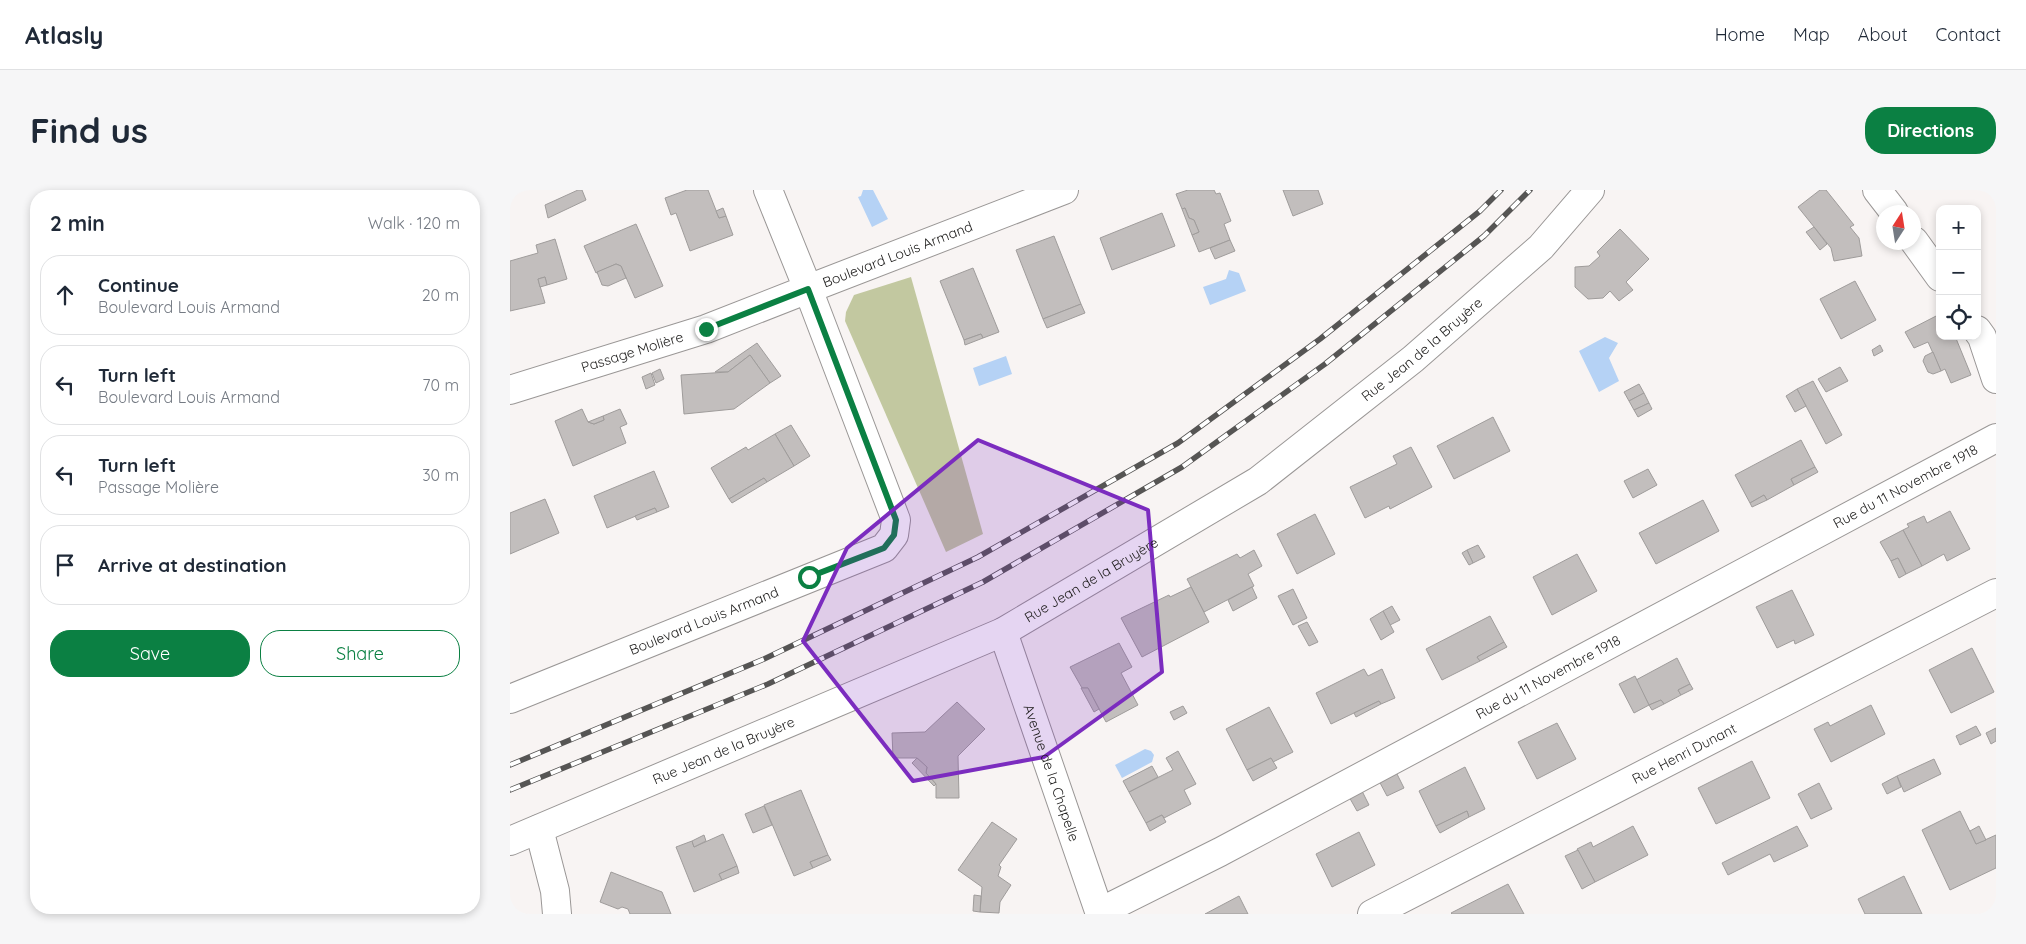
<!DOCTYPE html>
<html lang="en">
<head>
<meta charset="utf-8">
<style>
	body { margin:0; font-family:Quicksand,sans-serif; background:#f6f6f7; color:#1f2937 }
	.controls { position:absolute; right:15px; top:15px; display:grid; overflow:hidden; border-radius:10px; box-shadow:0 2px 8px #0003 }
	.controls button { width:45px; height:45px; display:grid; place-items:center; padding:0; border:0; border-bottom:1px solid #e0e1e3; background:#fff; color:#1f2937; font:25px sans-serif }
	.compass { position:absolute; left:1366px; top:15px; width:45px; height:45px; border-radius:50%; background:#fff; box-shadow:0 2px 8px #0003; rotate:12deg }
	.stop { position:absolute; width:15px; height:15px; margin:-11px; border:4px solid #0b8043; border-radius:50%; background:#fff }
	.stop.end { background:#0b8043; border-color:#fff; box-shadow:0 1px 5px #0008 }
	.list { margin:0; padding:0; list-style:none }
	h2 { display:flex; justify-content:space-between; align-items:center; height:65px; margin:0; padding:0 20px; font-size:21px }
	h2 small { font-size:16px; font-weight:400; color:#747a83 }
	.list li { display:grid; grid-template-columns:32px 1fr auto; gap:15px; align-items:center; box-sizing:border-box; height:80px; margin:0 10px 10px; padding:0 10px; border:1px solid #e0e1e3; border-radius:20px }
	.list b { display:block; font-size:19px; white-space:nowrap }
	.list p { margin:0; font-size:16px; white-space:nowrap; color:#747a83 }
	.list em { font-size:16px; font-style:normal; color:#747a83 }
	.actions { display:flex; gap:10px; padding:15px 20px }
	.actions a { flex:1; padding:11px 0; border:1px solid #0b8043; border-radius:20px; text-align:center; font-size:18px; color:#0b8043 }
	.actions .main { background:#0b8043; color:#fff }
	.icon { flex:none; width:28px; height:28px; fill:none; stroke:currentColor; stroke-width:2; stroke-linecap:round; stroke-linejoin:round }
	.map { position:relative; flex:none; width:1486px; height:724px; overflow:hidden; border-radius:20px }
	header { display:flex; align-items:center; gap:30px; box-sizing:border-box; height:70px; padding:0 25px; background:#fff; border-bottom:1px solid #e0e1e3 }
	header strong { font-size:24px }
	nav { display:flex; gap:28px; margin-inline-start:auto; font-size:18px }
	.intro { display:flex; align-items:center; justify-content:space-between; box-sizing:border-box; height:120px; padding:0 30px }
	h1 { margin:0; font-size:35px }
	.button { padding:12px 22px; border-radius:20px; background:#0b8043; color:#fff; font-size:18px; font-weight:700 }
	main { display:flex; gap:30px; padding:0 30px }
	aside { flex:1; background:#fff; border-radius:20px; box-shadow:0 2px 8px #0003 }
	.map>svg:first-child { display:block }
</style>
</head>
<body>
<header>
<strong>Atlasly</strong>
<nav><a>Home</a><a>Map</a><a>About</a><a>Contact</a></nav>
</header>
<div class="intro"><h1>Find us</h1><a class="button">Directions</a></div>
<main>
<aside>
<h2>2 min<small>Walk · 120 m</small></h2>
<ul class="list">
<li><svg class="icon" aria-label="ahead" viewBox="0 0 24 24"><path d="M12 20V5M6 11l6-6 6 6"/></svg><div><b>Continue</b><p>Boulevard Louis Armand</p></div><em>20 m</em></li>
<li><svg class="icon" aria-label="left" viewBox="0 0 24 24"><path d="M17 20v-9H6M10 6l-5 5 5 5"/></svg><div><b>Turn left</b><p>Boulevard Louis Armand</p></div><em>70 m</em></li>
<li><svg class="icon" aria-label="left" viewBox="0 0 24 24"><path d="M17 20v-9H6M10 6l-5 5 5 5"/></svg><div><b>Turn left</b><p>Passage Molière</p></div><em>30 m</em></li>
<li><svg class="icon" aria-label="arrive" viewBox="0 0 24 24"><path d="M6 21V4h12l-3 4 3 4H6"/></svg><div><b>Arrive at destination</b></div></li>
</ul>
<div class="actions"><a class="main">Save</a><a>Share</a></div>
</aside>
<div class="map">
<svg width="1486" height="724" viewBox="0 0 1486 724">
	<rect width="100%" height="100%" fill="#f8f4f3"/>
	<path fill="#c2c8a0" d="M401,87L473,344L436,362L335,131L336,122L344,105Z"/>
	<g fill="#b5d2f5">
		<path d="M353,0H363L378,29L362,37L348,7L351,6Z"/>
		<path d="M719,80L729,83L736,101L700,115L693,97L716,89Z"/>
		<path d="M1095,147L1108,153L1099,168L1109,191L1089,202L1069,161Z"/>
		<path d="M496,166L502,184L469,196L463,178Z"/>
		<path d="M635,559L641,561L644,565L642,572L612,588L605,575Z"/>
	</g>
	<g fill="#c2bebd" stroke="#9f9c9b">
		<path d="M68,0H72L76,10L38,28L35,15Z"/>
		<path d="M177,0H198L209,28L216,26L223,45L180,61L166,23L161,25L155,8Z"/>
		<path d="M678,0H704L706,4L710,3L721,31L714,34L720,50L689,62L682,45L689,42L684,30L679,28L675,18L672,19L666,4Z"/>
		<path d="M773,0H808L813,14L783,26Z"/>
		<path d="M1310,0H1316L1344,35L1340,37L1349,48L1352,66L1324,71L1321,58L1288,17Z"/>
		<path d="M213,18L216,26L209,28L206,21Z"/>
		<path d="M675,18L679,28L684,30L689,42L682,45L672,19Z"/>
		<path d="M652,23L665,56L602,80L590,48Z"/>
		<path d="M126,34L153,96L125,108L111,76L106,74L86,83L74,56Z"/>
		<path d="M1304,37L1317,54L1310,60L1296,42Z"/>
		<path d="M1110,39L1139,69L1116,92L1123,100L1109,111L1100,101L1093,108L1078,109L1065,97V77L1079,76L1090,66L1087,62Z"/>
		<path d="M544,46L571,114L533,129L506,60Z"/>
		<path d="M45,49L57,89L37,95L35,87L28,89L35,113L0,121V71L28,63L26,55Z"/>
		<path d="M720,50L725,61L705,69L700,58Z"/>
		<path d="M106,74L111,76L116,88L98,96L92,95L87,82Z"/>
		<path d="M463,78L489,142L473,148L471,144L454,150L430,91Z"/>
		<path d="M35,87L37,95L30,97L28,89Z"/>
		<path d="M1345,91L1366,130L1331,149L1310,109Z"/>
		<path d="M571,114L575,123L537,138L533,129Z"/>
		<path d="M1430,124V146H1445L1461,185L1441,193L1435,179L1431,181L1418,152L1404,158L1395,142Z"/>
		<path d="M471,144L473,148L455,155L454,150Z"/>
		<path d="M247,153L271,186L260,193L240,165L218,182H205Z"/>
		<path d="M1370,155L1373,161L1364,166L1362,160Z"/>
		<path d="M1423,162L1431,181L1423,184L1418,182L1413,171L1415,166Z"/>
		<path d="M240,165L260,193L224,219L174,224L171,185L218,182Z"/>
		<path d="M1330,177L1338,191L1316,202L1308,189Z"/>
		<path d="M150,179L154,189L146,193L142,183Z"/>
		<path d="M141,183L145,195L136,199L132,187Z"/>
		<path d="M1303,191L1332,245L1316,254L1287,199Z"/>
		<path d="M1129,194L1134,203L1119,211L1114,202Z"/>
		<path d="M1287,199L1296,216L1285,222L1276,206Z"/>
		<path d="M1134,203L1139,213L1124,220L1119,211Z"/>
		<path d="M1139,213L1142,219L1128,227L1124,220Z"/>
		<path d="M72,219L78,232L84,234L94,230L93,226L110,219L117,234L110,237L116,253L63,276L45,231Z"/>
		<path d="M93,226L94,230L84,234L78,232Z"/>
		<path d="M983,227L1000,261L944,289L927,256Z"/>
		<path d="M281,235L300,266L284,276L265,244Z"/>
		<path d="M265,244L284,276L257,292L254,288L219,309L201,278L236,257L238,260Z"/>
		<path d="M1291,250L1305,277L1281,289L1284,295L1257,310L1254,305L1240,313L1225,285Z"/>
		<path d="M901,257L922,297L880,319L879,316L855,328L840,297L887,274L883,266Z"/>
		<path d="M1305,277L1308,282L1284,295L1281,289Z"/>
		<path d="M1138,279L1147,295L1123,308L1114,291Z"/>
		<path d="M144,281L159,317L147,322L145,318L97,338L84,306Z"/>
		<path d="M254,288L257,292L222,313L219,309Z"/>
		<path d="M1254,305L1257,310L1242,317L1240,313Z"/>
		<path d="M35,309L49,343L0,364V323Z"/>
		<path d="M1193,310L1209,341L1146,374L1129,343Z"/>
		<path d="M145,318L147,322L127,330L125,326Z"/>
		<path d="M1440,321L1460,359L1437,371L1434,364L1412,376L1393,340L1399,337L1397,334L1414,326L1417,333Z"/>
		<path d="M805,324L825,364L787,384L767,344Z"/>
		<path d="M1393,340L1412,376L1396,384L1388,368L1381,371L1370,352Z"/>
		<path d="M968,355L975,367L963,373L957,360Z"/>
		<path d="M744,360L752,376L738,384L744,396L694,422L677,389L727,364L730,368Z"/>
		<path d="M957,360L963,373L959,375L952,363Z"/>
		<path d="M1067,364L1087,401L1042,425L1023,387Z"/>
		<path d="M1388,368L1396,384L1389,388L1381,371Z"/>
		<path d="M681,397L699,432L632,467L611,428L659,405L660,407Z"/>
		<path d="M742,397L747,408L723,421L718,410Z"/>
		<path d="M783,399L797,428L783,435L768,406Z"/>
		<path d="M1282,400L1304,445L1285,454L1284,450L1267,458L1246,417Z"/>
		<path d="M882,416L890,430L880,435L873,421Z"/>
		<path d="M873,421L884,442L871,450L860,429Z"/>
		<path d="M980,426L994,452L967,467L970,471L932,490L916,459Z"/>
		<path d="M797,432L808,452L799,456L788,436Z"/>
		<path d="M994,452L997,457L970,471L967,467Z"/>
		<path d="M609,453L622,477L611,483L628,515L596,532L578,498H572L560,477Z"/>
		<path d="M1462,458L1484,502L1441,523L1419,480Z"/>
		<path d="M1167,468L1180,494L1168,500L1171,505L1154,514L1151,510L1139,515L1126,490Z"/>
		<path d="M854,479L858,486L872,479L885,508L871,514L869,511L821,534L806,503Z"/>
		<path d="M1125,486L1139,515L1124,523L1109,494Z"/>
		<path d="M1180,494L1183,499L1171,505L1168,500Z"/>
		<path d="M571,498H578L589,519L584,522Z"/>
		<path d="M1151,510L1154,514L1142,520L1139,515Z"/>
		<path d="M869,511L871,514L846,527L844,523Z"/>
		<path d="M447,512L475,539L448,566L449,608H426V594L416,583L417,577L407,568H383L382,543L415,542Z"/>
		<path d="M1361,515L1375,544L1321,572L1304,539L1318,532L1320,536Z"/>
		<path d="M673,516L677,523L664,530L660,522Z"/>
		<path d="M759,517L783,562L763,572L761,568L737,580L716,539Z"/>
		<path d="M1047,533L1066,569L1027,589L1008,552Z"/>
		<path d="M1466,536L1471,545L1450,555L1446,546Z"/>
		<path d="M1486,538V551L1481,554L1476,543Z"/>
		<path d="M668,561L686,594L674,600L681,614L654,628L652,625L636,633L619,602L663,580L656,568Z"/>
		<path d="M407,568L417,577L416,583L426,594L424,596L402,573Z"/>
		<path d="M761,568L767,578L743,591L737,580Z"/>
		<path d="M1424,569L1431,584L1394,602L1387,586Z"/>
		<path d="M1242,571L1260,608L1206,634L1188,598Z"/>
		<path d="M642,576L648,587L619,602L613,591Z"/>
		<path d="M955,577L975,619L959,627L957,621L926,636L909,601Z"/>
		<path d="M885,580L894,598L877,606L868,589Z"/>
		<path d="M1387,586L1391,597L1377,604L1372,594Z"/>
		<path d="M1309,593L1322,619L1301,629L1288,604Z"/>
		<path d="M851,599L859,615L847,621L838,605Z"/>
		<path d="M291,600L318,665L300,672L303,678L284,686L254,615Z"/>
		<path d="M254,616L262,635L243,643L235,624Z"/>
		<path d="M957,621L959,627L930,643L926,636Z"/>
		<path d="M1450,621L1466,654L1486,645V678L1440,700L1412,640Z"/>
		<path d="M652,625L656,632L640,641L636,633Z"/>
		<path d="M482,632L507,649L489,675L491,677L488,686L501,695L490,712L489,723L470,722L472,697L448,680Z"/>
		<path d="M1123,636L1138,665L1085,692L1067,659L1081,652L1083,657Z"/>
		<path d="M1287,636L1298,656L1264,672L1260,664L1218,685L1212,673Z"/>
		<path d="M1469,636L1476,650L1466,654L1460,641Z"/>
		<path d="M849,642L865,675L822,697L806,664Z"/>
		<path d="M213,644L227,676L209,684L212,690L184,702L166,657L182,651L184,657Z"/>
		<path d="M194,645L196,651L184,657L182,651Z"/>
		<path d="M1068,660L1085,692L1072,699L1055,666Z"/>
		<path d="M318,665L321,670L303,678L300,672Z"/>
		<path d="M227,676L229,683L212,690L209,684Z"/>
		<path d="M101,682L152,702L161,724H120L118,719L112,717L108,719L90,712Z"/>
		<path d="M1394,686L1412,724H1355L1348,709Z"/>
		<path d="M998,694L1014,724H942L941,723Z"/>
		<path d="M464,705L471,706L470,722L463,721Z"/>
		<path d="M729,706L738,724H695Z"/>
	</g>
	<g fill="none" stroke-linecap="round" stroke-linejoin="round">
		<g stroke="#9a9796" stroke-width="30">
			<g id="street">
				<path d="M1367,0L1384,22"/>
				<path d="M1404,51L1430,87"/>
				<path d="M1467,140L1472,147L1486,189"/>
				<path id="s1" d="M0,200L196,139L298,99L258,0"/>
				<path id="s2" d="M493,442L590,724"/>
				<path id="s3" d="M0,509L374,358L384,345L386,330L298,99L554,0"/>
				<path d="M29,639L45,701L47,724"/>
				<path id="s4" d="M0,651L493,442L748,291L903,169L1031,57L1080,0"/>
				<path id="s5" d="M590,722L710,662L1486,248"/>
				<path id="s6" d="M862,724L1486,403"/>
			</g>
		</g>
		<use href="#street" stroke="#fff" stroke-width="28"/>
		<g stroke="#565554" stroke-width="5.5">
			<g id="rail">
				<path d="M0,575L254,469L468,367L668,253L810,149L970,21L991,0"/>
				<path d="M0,600L258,494L473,392L672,277L815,174L974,46L1020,0"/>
			</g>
		</g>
		<use href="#rail" stroke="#fff" stroke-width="4" stroke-dasharray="11" stroke-linecap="butt"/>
	</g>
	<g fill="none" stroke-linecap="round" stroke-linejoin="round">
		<path stroke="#0b8043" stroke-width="6" d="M196,139L298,99L386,330L384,345L374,358L299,387"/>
	</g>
	<path fill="#7b2cbf" fill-opacity="0.2" stroke="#7b2cbf" stroke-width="4" stroke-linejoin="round" d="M468,250L638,320L652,482L534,567L403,591L293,451L337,358Z"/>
	<g text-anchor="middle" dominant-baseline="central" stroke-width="5" stroke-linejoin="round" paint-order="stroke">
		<g font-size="14" fill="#1d1c1b" stroke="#fff">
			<text stroke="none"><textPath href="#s3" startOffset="778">Boulevard Louis Armand</textPath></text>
			<text stroke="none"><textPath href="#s4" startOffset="1042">Rue Jean de la Bruyère</textPath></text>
			<text stroke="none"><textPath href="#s1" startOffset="128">Passage Molière</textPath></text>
			<text stroke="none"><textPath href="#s5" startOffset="911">Rue du 11 Novembre 1918</textPath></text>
			<text stroke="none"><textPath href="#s4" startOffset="638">Rue Jean de la Bruyère</textPath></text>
			<text stroke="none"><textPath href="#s3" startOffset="209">Boulevard Louis Armand</textPath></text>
			<text stroke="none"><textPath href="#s5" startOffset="506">Rue du 11 Novembre 1918</textPath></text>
			<text stroke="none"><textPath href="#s4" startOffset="232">Rue Jean de la Bruyère</textPath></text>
			<text stroke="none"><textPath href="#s6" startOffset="351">Rue Henri Dunant</textPath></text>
			<text stroke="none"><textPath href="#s2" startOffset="149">Avenue de la Chapelle</textPath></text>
		</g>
	</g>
</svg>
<div class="controls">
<button>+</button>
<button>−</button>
<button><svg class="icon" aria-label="locate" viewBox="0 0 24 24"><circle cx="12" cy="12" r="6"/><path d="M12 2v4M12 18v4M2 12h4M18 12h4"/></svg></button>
</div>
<svg class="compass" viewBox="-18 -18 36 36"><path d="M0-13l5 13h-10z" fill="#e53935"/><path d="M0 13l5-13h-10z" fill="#747a83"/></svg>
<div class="stop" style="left:299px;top:387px"></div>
<div class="stop end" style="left:196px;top:139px"></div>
</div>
</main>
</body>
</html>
